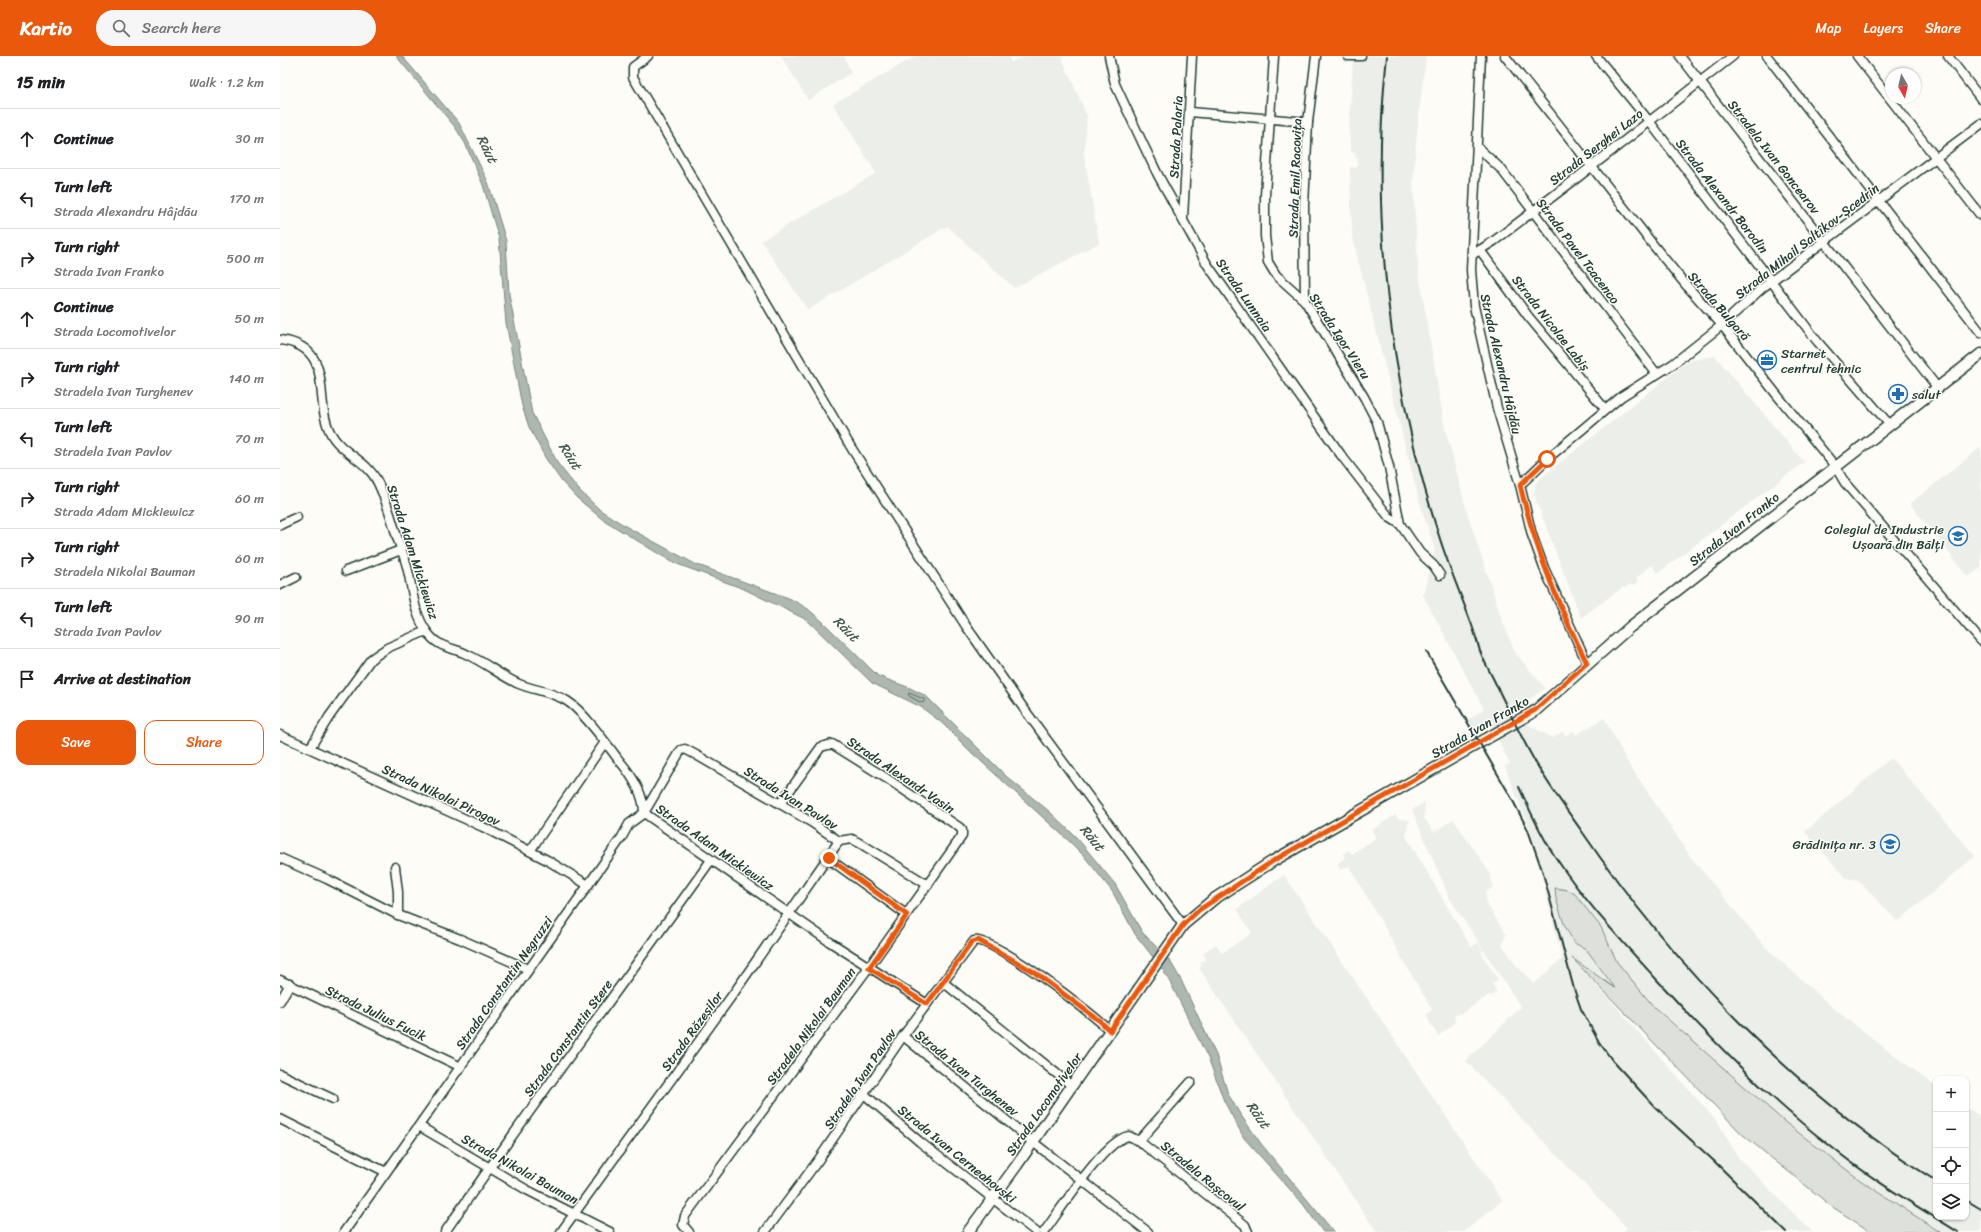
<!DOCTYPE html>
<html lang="en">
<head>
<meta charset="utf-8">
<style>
	body { margin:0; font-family:Sriracha,sans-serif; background:#f6f6f6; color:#202124 }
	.controls { position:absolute; right:12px; bottom:12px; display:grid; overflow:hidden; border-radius:8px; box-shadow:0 1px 3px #0004 }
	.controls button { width:36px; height:36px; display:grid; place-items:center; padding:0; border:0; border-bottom:1px solid #e0e0e0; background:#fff; color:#202124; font:20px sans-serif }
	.compass { position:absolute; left:1605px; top:12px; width:36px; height:36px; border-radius:50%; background:#fff; box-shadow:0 1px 3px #0004; rotate:172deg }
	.stop { position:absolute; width:12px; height:12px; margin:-9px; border:3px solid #ea580c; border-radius:50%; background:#fff }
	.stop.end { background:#ea580c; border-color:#fff; box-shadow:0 1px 4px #0008 }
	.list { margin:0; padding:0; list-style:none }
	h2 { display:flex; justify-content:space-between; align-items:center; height:52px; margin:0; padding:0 16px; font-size:17px }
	h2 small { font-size:13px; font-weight:400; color:#757577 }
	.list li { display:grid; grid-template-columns:26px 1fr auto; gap:12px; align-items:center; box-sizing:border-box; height:60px; padding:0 16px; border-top:1px solid #e0e0e0 }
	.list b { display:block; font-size:15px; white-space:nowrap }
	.list p { margin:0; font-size:13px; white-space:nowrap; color:#757577 }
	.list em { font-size:13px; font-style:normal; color:#757577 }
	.actions { display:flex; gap:8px; padding:12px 16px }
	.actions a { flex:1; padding:9px 0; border:1px solid #ea580c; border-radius:12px; text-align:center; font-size:14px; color:#ea580c }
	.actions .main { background:#ea580c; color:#fff }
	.icon { flex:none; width:22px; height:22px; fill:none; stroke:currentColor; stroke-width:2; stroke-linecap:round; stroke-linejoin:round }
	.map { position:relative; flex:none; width:1701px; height:1176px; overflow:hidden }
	header { display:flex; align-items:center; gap:24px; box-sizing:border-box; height:56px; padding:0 20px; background:#ea580c; color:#fff }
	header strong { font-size:19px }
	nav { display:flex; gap:22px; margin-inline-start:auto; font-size:14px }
	.search { width:280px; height:36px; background:#f6f6f6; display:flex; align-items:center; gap:10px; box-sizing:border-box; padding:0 14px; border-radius:22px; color:#757577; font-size:15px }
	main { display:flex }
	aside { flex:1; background:#fff }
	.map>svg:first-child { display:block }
</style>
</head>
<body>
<header>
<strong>Kartio</strong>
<div class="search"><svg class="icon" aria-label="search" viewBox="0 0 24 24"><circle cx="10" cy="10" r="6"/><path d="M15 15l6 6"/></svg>Search here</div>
<nav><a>Map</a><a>Layers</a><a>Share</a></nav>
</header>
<main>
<aside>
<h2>15 min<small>Walk · 1.2 km</small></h2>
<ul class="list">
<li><svg class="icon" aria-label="ahead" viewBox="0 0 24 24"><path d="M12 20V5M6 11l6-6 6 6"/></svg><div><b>Continue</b></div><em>30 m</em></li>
<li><svg class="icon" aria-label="left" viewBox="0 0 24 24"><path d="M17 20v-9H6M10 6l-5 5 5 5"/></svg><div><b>Turn left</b><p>Strada Alexandru Hâjdău</p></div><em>170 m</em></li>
<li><svg class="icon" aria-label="right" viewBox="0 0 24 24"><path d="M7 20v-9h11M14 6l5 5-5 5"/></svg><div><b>Turn right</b><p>Strada Ivan Franko</p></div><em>500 m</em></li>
<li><svg class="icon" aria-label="ahead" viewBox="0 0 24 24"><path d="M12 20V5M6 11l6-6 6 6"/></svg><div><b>Continue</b><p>Strada Locomotivelor</p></div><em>50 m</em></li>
<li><svg class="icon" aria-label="right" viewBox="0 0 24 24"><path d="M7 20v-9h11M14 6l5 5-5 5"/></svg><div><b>Turn right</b><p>Stradela Ivan Turghenev</p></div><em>140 m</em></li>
<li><svg class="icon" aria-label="left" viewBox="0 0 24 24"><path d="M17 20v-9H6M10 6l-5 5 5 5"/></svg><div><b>Turn left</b><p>Stradela Ivan Pavlov</p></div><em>70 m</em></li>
<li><svg class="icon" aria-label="right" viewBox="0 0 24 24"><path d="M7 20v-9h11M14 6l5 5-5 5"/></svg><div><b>Turn right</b><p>Strada Adam Mickiewicz</p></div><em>60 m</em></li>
<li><svg class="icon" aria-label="right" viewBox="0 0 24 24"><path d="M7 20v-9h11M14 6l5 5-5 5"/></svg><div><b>Turn right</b><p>Stradela Nikolai Bauman</p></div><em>60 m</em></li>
<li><svg class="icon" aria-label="left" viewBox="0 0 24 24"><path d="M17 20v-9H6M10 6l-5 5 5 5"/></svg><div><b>Turn left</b><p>Strada Ivan Pavlov</p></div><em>90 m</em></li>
<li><svg class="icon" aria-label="arrive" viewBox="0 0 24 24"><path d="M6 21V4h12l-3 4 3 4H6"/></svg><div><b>Arrive at destination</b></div></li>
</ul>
<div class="actions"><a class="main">Save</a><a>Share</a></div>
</aside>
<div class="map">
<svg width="1701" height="1176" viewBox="0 0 1701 1176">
	<rect width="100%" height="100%" fill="#fdfcf7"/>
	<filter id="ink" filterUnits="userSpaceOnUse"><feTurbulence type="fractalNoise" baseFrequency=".025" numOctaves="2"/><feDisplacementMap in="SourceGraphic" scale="8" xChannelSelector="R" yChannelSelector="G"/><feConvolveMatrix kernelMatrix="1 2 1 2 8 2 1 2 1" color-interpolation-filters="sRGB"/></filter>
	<g filter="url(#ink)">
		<g fill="#eceee9">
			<path d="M501,0H564L571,17L528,44Z"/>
			<path d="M636,0H728L731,6L747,0H781L807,60L804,98L819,187L734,232L667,170L528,254L481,185L596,117L553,48Z"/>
			<path d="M1073,0H1146L1138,64L1133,127L1138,211L1164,368L1187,456L1223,567L1236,598L1265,632L1239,651L1248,668L1272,682L1283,676L1285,680L1293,675L1296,679L1324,662L1348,707L1410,800L1486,892L1553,952L1656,1031V1161H1686V1051L1701,1061V1176H1591L1551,1150L1462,1078L1302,912L1439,1068L1458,1101L1532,1176H1343L1347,1172L1186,1005L1241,951L1170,843L1132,754L1145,746L1144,762L1154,776L1173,763L1208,814L1213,831L1206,836V847L1226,878L1222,889L1236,909L1254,928L1282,903L1252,780L1225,710L1230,708L1211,669L1167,694L1165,689L1175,685L1186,674L1188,677L1193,673L1188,664L1204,653L1143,539L1155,494L1139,444L1072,180L1070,111L1077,112L1078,102H1075L1076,97L1071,96L1069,75Z"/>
			<path d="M1435,300L1524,406L1378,517L1372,509L1356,522L1358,526L1352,530L1350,528L1345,532L1343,531L1301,562L1254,439L1256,426L1408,305Z"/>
			<path d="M1701,391V512L1688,521L1630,448Z"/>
			<path d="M1611,702L1695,800L1620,864L1617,865L1578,824L1566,822L1525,776Z"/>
			<path d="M1115,759L1120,763L1129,764L1126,780L1191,891L1198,887L1203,895L1201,897L1218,924L1212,927L1217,936L1211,940L1209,939L1184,956L1174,960L1175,967L1158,980L1150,967L1147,958L1152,954L1069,810L1061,814L1057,808L1065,802L1063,798L1069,794L1072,798L1096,782L1092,774Z"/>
			<path d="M1004,819L1222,1144L1184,1176H1097L919,912L922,910L920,907L926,903L923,897L936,888L942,897L972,877L957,853Z"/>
		</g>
		<path fill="#dde0db" stroke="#7e8e88" d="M1275,832L1288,834L1295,838L1305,851L1321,871L1337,906L1374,951L1506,1067L1580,1124L1660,1176H1591L1551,1150L1462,1078L1292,902L1335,932L1306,893L1294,887L1284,868L1276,843Z"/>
		<path fill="#aeb8b1" stroke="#75877f" d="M116,0H122L179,67L208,126L226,185L229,238L249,342L252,357L278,408L299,434L320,454L347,471L415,508L511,543L528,553L543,566L598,620L630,632L646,640L727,721L770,756L797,782L835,828L862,876L890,905L901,924L936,999L948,1038L960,1058L982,1089L1054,1176H1043L1023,1148L964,1082L944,1045L929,1004L892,930L883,914L855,878L832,835L804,800L790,786L692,697L662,667L641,651L592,627L527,564L464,533L392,506L322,463L297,442L282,426L266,403L249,371L242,350L226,267L219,183L203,129L185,87L175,71Z"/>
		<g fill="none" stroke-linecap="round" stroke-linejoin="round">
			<path stroke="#586e66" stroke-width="1" d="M629,637L644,643V646L642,647L629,640Z"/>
			<g stroke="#1f3d34" stroke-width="11">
				<g id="minor">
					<path d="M368,0L353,11V21L572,393L686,570L742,650L903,869"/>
					<path d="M829,0L835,28L863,88L878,119L927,208L1061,399L1109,461L1120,468"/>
					<path d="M994,0L985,139V180L988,206L996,219L1025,245L1084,341L1097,366L1109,411L1120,468L1140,497L1154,510L1160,519"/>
					<path d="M1068,0H1081"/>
					<path d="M1201,0L1191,214L1194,250L1217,352L1240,429L1252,479L1264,512L1307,607"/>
					<path d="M1225,0L1374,190L1406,229L1442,269L1497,339L1555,410L1565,427L1701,585"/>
					<path d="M1316,0L1369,65L1537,285L1609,368"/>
					<path d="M1400,0L1657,331"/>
					<path d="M1487,0L1701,277"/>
					<path d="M1577,0L1701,160"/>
					<path d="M1668,0L1701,43"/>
					<path d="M910,56L1028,66"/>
					<path d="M1197,91L1221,113L1376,317"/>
					<path d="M903,162L912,0"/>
					<path d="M1200,194L1248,260L1325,353"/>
					<path d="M1192,199L1214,185L1293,125L1453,0"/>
					<path d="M1025,245L1024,150L1028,66L1036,0"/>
					<path d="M0,284C56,291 33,342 50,376C61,398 88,404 98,427C107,445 112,465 118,484C122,495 126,505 128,515C133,536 134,558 147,576C159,593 173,591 188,599C206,607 221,620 239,628C254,634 273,636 287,645C303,655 326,687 338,703C350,717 364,738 364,757L550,886L647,948"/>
					<path d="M1240,429L1267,403L1342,340L1393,308L1442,269L1482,232L1701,68"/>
					<path d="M0,469L17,461"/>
					<path d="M66,515L121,494"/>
					<path d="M0,529L16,521"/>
					<path d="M0,679L203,771L267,804L308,829"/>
					<path d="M30,692L49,661L91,603L107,592L146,575"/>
					<path d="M250,795L325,686"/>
					<path d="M0,802L47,823L118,859L180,883L248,913"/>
					<path d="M549,803L627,859"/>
					<path d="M115,811L118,836V859"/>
					<path d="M0,924L181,1011"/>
					<path d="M663,926L792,1030"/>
					<path d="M0,945L10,928"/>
					<path d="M623,980L753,1086L868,1176"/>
					<path d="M0,1018L53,1043"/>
					<path d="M584,1038L640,1086L756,1176"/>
					<path d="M0,1063L106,1116"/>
					<path d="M139,1070L247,1134L330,1176"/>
					<path d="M859,1085L911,1026"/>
					<path d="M64,1176L342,781L349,768L364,757L401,694L405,693L418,700L531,766L559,785L572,783L583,789L648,829"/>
					<path d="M165,1176C251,1050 343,928 431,804"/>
					<path d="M281,1176L456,934L559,785"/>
					<path d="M409,1176L403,1169L405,1160L589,911L682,780V774L679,771L606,722L552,688L541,691L500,748"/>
					<path d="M485,1176L539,1103L623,980L694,885C711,879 815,959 830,975"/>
					<path d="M764,1176C780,1155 825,1083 849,1080L859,1085L965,1169L968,1176"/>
				</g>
			</g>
			<g stroke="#1f3d34" stroke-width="13">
				<path id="major" d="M688,1176L737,1109L903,869L934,843L993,805L1255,655L1350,571L1701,298"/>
			</g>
			<use href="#minor" stroke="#fdfcf7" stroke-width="8"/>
			<use href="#major" stroke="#fdfcf7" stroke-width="10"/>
			<g stroke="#1f3d34" stroke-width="2">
				<path d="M1107,0C1089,162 1110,328 1160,483C1169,511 1180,537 1190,564C1194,574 1197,585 1200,595C1206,610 1214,623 1220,637C1231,659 1241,681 1253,702C1267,727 1284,750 1301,774C1395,912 1514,1035 1656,1125"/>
				<path d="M1146,595L1231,741L1248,774L1263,817L1294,933L1301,953L1319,986L1332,1004L1375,1051L1434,1105L1506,1176"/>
				<path d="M1239,731C1250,755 1261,780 1276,802C1305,846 1342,885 1377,924C1431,983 1486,1040 1549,1089C1589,1122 1634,1148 1678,1176"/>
				<path d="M1686,1144L1701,1153"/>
			</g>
		</g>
	</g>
	<g fill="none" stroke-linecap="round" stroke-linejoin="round" filter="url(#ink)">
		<path stroke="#ea580c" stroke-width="5" d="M549,802L627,859L589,912L647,948L692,886L698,884L754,916L820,965L830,975L903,869L919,854L993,805L1255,654L1307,607C1278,550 1255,491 1240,429L1267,403"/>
	</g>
	<defs>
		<g id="office-ring" transform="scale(1)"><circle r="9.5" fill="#fdfcf7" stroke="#1f6fb2" stroke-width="1.5"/><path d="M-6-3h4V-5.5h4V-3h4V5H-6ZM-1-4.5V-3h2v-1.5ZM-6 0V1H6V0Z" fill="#1f6fb2"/></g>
		<g id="pharmacy-ring" transform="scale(1)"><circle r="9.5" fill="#fdfcf7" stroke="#1f6fb2" stroke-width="1.5"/><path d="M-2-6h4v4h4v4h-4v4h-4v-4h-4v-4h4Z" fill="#1f6fb2"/></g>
		<g id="university-ring" transform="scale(1)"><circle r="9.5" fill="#fdfcf7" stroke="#1f6fb2" stroke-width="1.5"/><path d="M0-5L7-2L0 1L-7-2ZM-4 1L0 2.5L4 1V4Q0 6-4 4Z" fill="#1f6fb2"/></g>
		<g id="school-ring" transform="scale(1)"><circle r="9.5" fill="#fdfcf7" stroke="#1f6fb2" stroke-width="1.5"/><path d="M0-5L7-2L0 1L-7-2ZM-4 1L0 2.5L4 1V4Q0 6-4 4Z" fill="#1f6fb2"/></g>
	</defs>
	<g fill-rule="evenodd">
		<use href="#office-ring" x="1487" y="304"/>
		<use href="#pharmacy-ring" x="1618" y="338"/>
		<use href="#university-ring" x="1678" y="480"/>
		<use href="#school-ring" x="1610" y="788"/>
	</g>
	<g text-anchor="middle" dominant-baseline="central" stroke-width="3" stroke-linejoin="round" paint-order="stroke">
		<g font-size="13" fill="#1f3d34" stroke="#fdfcf7">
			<text transform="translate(896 81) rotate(-87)">Strada Palaria</text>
			<text transform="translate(1316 91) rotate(-38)">Strada Serghei Lazo</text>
			<text transform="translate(1494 101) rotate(52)">Stradela Ivan Goncearov</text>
			<text transform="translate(1015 122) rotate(-88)">Strada Emil Racovița</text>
			<text transform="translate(1442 140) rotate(52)">Strada Alexandr Borodin</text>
			<text transform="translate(1527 185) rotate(-38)">Strada Mihail Saltîkov-Șcedrin</text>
			<text transform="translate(1298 195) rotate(53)">Strada Pavel Tcacenco</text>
			<text transform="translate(964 239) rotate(55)">Strada Lunnaia</text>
			<text transform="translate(1439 250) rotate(49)">Strada Bulgară</text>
			<text transform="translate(1271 267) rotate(52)">Strada Nicolae Labiș</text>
			<text transform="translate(1060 280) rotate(57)">Strada Igor Vieru</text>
			<text transform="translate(1221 308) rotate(77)">Strada Alexandru Hâjdău</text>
			<text transform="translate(1454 473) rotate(-38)">Strada Ivan Franko</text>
			<text transform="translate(133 496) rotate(72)">Strada Adam Mickiewicz</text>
			<text transform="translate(1200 671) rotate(-30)">Strada Ivan Franko</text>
			<text transform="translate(621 719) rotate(34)">Strada Alexandr Vasin</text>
			<text transform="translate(161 739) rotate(25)">Strada Nikolai Pirogov</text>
			<text transform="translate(511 742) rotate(32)">Strada Ivan Pavlov</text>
			<text transform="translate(435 791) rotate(35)">Strada Adam Mickiewicz</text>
			<text transform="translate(224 927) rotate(-55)">Strada Constantin Negruzzi</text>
			<text transform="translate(96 957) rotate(26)">Strada Julius Fucik</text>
			<text transform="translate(531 970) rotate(-54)">Stradela Nikolai Bauman</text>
			<text transform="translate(412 975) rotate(-54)">Strada Răzeșilor</text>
			<text transform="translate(288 982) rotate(-54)">Strada Constantin Stere</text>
			<text transform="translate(687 1017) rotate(39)">Strada Ivan Turghenev</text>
			<text transform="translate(580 1023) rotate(-56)">Stradela Ivan Pavlov</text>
			<text transform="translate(764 1048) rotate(-55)">Strada Locomotivelor</text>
			<text transform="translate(677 1098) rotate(39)">Strada Ivan Cerneahovski</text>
			<text transform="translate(240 1113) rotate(29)">Strada Nikolai Bauman</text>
			<text transform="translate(923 1120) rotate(39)">Stradela Rașcovul</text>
		</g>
		<g font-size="13" fill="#1f3d34" stroke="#fdfcf7" text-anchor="start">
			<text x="1501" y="297">Starnet<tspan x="1501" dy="15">centrul tehnic</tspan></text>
			<text x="1632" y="338">salut</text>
			<text x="1664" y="473" text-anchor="end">Colegiul de Industrie<tspan x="1664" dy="15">Ușoară din Bălți</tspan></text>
			<text x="1596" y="788" text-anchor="end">Grădinița nr. 3</text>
		</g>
		<g font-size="14" font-style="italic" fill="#435c53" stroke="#fdfcf7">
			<text transform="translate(207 93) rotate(64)">Răut</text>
			<text transform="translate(290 400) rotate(57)">Răut</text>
			<text transform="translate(566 573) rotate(45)">Răut</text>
			<text transform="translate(812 782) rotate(50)">Răut</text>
			<text transform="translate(978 1059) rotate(55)">Răut</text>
		</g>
	</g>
</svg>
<div class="controls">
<button>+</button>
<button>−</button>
<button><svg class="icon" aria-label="locate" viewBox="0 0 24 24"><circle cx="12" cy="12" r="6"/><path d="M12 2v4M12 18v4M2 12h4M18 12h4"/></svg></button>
<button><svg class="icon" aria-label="layers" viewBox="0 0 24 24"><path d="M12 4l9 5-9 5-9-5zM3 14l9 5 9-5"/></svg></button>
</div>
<svg class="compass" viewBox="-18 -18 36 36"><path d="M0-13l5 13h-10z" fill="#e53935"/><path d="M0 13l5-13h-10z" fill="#757577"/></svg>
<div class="stop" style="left:1267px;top:403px"></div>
<div class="stop end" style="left:549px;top:802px"></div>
</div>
</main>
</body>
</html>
